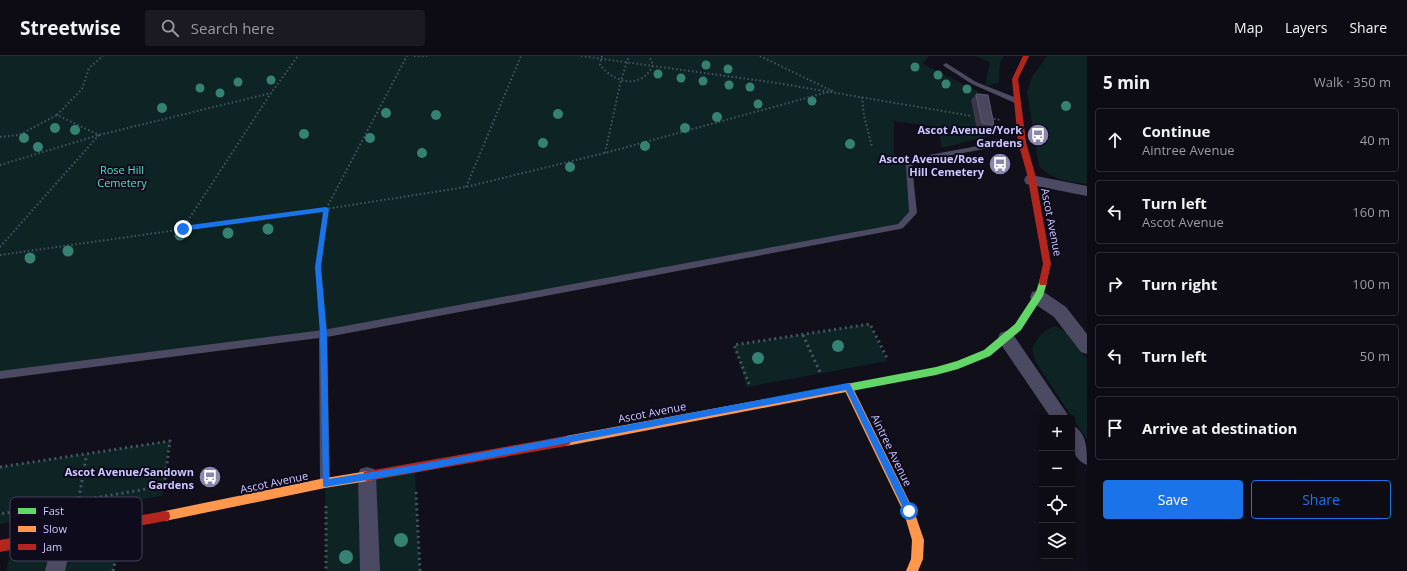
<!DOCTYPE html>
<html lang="en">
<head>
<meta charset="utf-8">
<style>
	body { margin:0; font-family:"Open Sans",sans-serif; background:#1b1921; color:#f1f3f6 }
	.controls { position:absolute; right:12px; bottom:12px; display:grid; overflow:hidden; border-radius:4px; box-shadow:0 2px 10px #0003 }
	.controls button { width:36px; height:36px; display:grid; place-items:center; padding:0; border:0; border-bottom:1px solid #2d2b33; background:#0d0b13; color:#f1f3f6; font:20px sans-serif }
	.stop { position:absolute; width:12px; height:12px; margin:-9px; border:3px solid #1a73e8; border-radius:50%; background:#fff }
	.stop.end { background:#1a73e8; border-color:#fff; box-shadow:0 1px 4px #0008 }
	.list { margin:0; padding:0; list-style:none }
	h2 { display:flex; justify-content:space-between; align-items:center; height:52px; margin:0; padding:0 16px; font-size:17px }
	h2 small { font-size:13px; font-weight:400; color:#9a9ba0 }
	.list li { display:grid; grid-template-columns:26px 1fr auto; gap:12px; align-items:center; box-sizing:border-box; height:64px; margin:0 8px 8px; padding:0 8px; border:1px solid #2d2b33; border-radius:4px }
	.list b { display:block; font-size:15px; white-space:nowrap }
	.list p { margin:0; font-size:13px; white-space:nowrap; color:#9a9ba0 }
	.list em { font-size:13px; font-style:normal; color:#9a9ba0 }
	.actions { display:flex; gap:8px; padding:12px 16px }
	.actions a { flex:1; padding:9px 0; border:1px solid #1a73e8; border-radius:4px; text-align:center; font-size:14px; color:#1a73e8 }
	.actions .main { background:#1a73e8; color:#fff }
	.icon { flex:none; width:22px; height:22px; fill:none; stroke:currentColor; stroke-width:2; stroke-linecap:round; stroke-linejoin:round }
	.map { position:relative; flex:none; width:1087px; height:515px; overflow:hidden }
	header { display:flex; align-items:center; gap:24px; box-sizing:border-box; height:56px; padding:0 20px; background:#0d0b13; border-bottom:1px solid #2d2b33 }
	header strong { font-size:19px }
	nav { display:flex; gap:22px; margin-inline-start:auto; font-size:14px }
	.search { width:280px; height:36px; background:#1b1921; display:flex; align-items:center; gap:10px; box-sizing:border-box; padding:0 14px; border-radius:4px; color:#9a9ba0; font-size:15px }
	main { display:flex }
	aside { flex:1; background:#0d0b13 }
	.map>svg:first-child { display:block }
</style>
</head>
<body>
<header>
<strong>Streetwise</strong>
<div class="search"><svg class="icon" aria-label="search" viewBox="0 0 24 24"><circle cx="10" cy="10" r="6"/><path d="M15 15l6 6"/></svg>Search here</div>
<nav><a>Map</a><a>Layers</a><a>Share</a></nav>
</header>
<main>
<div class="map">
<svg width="1087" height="515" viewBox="0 0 1087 515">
	<rect width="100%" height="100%" fill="#110f19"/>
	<g fill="#0e2324">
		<path d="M0,0H929L923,8L983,38V43L989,80L942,92L938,71L894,65V106L909,109L913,157L900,170L323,278L0,319Z"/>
		<path d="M976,0H1004L1000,7L999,26L991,29H985L990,6Z"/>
		<path d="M1047,0H1087V128C1069,126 1052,124 1039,110L1027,36L1032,21Z"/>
		<path d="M870,268L887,305L747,331L734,289Z"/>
		<path d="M1055,270L1066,276L1087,302V384L1035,305L1032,292C1037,283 1044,273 1055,270Z"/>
		<path d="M170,385L162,440L0,468V411Z"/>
		<path d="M415,413L420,515H326L325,427Z"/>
		<path d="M123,469L113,515H6L13,487Z"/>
	</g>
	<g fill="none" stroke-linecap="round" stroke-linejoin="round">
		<g stroke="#475663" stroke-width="2" stroke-dasharray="1.5 2.5" stroke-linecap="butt">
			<path d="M414,0H427"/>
			<path d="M581,0L777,27L972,60"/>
			<path d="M602,0L600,9C614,27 642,34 653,9L649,0"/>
			<path d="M862,41L864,60L872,91"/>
			<path d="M990,62L1000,64"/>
			<path d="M0,81L19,79L57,59"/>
			<path d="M605,97L621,24L629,0"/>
			<path d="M0,109L99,79L271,37"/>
			<path d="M466,131L521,0"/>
			<path d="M183,172L271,37L298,0"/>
			<path d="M0,191L99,79L57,59L82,33L89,12L103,0"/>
			<path d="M0,199L326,153L466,131L605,97L832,35L760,0"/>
			<path d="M319,224L318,211L326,153L407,0"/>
		</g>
		<g stroke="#475663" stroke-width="3" stroke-dasharray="2 3.5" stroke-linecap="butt">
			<path d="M319,223L322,264"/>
			<path d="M803,279L820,316"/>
			<path d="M749,328L734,289L870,268L888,304"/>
			<path d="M0,411L170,385L164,430L0,458"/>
			<path d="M416,436L420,515"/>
			<path d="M326,450V515"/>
			<path d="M77,453L86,402"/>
			<path d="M113,515L118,492"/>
		</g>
		<g fill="#4b4a62" fill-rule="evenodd">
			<path d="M946,7L976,26L1019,43L1020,45L1017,47H1015L972,28L944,10L943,9Z"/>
			<path d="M989,88H1023L1026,90L1023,92H989L916,106L912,110L917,157L903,172L900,173L327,281L330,424L328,427L325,429L322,427L320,424L319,282L0,323V315L323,274L898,168L909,156L906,109L912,102Z"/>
		</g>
		<g fill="#4b4a62" fill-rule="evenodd">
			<path d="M1031,119L1087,130V140L1026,128L1024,124L1026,120Z"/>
			<path d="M1038,234L1044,236L1066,251L1087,278V298L1081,296L1054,261L1032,246L1030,241L1032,236Z"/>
			<path d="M1006,275L1012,277L1070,362H1051L1000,287L998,282L1000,277Z"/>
			<path d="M1072,369C1087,376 1087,393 1087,409C1070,402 1072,385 1072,369Z"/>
			<path d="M367,411L374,413L376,420L380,515H360L358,420L360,413Z"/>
			<path d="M63,469L70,472L73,479L65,515H45L56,472Z"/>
		</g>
		<path fill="#63d668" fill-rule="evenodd" d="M1043,222L1046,223L1047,226L1043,240L1021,274L990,300L958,313L936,319L841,337L838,336L836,333L838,330L841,329L936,311L957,305L984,294L1015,268L1036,236L1040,223Z"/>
		<g fill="#ff974d" fill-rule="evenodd">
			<path d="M848,327L851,328L914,455L924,484L923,503L918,515H906L911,503L912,484L904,457L845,335L841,337L566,390L562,388L561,385L562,382L566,380L841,329L844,330Z"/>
			<path d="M368,415L372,416L373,420L372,424L368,425L325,432L165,465L161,464L160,460L161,456L165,455L325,422Z"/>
		</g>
		<g fill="#b3261e" fill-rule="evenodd">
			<path d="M1023,0H1029L1018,23L1026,86L1035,118L1051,208L1047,226L1046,229H1040L1039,226L1043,208L1027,118L1018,86L1012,23Z"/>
			<path d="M566,380L570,382L571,385L570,388L566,390L368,425L364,424L363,420L364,416L368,415Z"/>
			<path d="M165,455L169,456L170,460L169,464L165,465L0,496V484Z"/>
		</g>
	</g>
	<g fill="#358273">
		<circle cx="706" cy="9" r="4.5"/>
		<circle cx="915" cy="11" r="4.5"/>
		<circle cx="728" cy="13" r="4.5"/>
		<circle cx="658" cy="18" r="4.5"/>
		<circle cx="938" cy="19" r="4.5"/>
		<circle cx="681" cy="22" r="4.5"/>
		<circle cx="271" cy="24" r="4.5"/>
		<circle cx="703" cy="25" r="4.5"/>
		<circle cx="238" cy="26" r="4.5"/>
		<circle cx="946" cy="28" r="4.5"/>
		<circle cx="729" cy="29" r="4.5"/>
		<circle cx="750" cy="31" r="4.5"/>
		<circle cx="200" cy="32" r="4.5"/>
		<circle cx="967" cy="33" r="4.5"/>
		<circle cx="220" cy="37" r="4.5"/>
		<circle cx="812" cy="45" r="4.5"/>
		<circle cx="758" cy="48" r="4.5"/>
		<circle cx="1066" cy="50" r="5"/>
		<circle cx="162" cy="52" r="5"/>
		<circle cx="386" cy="57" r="5"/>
		<circle cx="558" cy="58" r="5"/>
		<circle cx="436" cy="59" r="5"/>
		<circle cx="717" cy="61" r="5"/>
		<circle cx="55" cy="72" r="5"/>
		<circle cx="685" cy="72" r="5"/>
		<circle cx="75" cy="74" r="5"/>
		<circle cx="304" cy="78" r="5"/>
		<circle cx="24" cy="82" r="5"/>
		<circle cx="370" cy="82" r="5"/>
		<circle cx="543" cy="87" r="5"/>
		<circle cx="850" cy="88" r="5"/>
		<circle cx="645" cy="90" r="5"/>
		<circle cx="38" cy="91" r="5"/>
		<circle cx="422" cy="97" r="5"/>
		<circle cx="570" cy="111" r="5"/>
		<circle cx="268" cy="173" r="5.5"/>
		<circle cx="228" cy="177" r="5.5"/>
		<circle cx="180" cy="179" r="5.5"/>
		<circle cx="68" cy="195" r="5.5"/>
		<circle cx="30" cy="202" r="5.5"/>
		<circle cx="838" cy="290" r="6"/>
		<circle cx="758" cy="302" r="6"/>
		<circle cx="401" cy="484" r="7"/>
		<circle cx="346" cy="501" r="7"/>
	</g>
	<path fill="#3a374a" d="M976,38L994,69L988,76L977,74L971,44Z"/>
	<path fill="#4a465d" stroke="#5e5a76" d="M976,38L988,39L994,69L982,67Z"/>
	<path fill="#1a73e8" d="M326,151L329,153L321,211L327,278L329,423L415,409L848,327L850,328L912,452V458H906L846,334L415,416L325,431L323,430L320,278L315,211L323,156L183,175L180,173L183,170Z"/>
	<defs>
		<g id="bus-disc" transform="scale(1.15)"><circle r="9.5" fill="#8b86ae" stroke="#0e0b1d"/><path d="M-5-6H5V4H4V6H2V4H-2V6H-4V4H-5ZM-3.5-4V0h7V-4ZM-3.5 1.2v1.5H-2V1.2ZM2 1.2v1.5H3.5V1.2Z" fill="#fff"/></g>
	</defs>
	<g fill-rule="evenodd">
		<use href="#bus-disc" x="1038" y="79"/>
		<use href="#bus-disc" x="1000" y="108"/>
		<use href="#bus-disc" x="210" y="421"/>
	</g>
	<g text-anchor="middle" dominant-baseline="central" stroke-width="4" stroke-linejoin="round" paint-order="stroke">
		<g font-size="11" font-weight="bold" fill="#cdc6ff" stroke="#0e0b1d" text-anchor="end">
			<text x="1022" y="73">Ascot Avenue/York<tspan x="1022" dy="13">Gardens</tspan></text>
			<text x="984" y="102">Ascot Avenue/Rose<tspan x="984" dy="13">Hill Cemetery</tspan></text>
			<text x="194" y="415">Ascot Avenue/Sandown<tspan x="194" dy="13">Gardens</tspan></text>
		</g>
		<g font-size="11" fill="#52e0bd" stroke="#0e0b1d">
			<text x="122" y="113">Rose Hill<tspan x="122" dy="13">Cemetery</tspan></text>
		</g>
		<g font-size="11" fill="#cdc6ff" stroke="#0e0b1d">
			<text transform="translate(1052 166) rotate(79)">Ascot Avenue</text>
			<text transform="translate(652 356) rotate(-11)">Ascot Avenue</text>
			<text transform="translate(892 394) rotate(64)">Aintree Avenue</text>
			<text transform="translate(274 426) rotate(-12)">Ascot Avenue</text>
		</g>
	</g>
	<rect x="10" y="441" width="132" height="64" rx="6" fill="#0e0b1d" stroke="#474361" stroke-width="1"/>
	<rect x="18" y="452" width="18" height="6" fill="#63d668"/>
	<rect x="18" y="470" width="18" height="6" fill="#ff974d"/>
	<rect x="18" y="488" width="18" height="6" fill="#b3261e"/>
	<g font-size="11" fill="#cdc6ff">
		<text x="43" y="459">Fast</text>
		<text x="43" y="477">Slow</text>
		<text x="43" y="495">Jam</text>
	</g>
</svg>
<div class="controls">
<button>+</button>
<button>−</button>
<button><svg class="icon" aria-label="locate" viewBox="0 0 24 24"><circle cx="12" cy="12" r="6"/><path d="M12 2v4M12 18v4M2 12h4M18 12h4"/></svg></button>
<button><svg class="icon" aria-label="layers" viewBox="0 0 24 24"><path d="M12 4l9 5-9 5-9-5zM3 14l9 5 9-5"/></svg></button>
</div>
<div class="stop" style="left:909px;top:455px"></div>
<div class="stop end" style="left:183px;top:173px"></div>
</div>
<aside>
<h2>5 min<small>Walk · 350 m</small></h2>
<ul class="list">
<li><svg class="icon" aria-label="ahead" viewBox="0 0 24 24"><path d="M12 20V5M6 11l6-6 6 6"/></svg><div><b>Continue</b><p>Aintree Avenue</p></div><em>40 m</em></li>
<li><svg class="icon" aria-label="left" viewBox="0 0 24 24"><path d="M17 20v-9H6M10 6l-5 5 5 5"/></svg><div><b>Turn left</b><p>Ascot Avenue</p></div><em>160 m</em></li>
<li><svg class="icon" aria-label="right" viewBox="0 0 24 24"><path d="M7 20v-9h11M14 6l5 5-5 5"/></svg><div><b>Turn right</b></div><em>100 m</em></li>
<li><svg class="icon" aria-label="left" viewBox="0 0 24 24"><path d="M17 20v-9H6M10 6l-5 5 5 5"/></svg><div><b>Turn left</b></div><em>50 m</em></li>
<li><svg class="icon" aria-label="arrive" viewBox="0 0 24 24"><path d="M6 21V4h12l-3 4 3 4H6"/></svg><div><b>Arrive at destination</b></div></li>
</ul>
<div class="actions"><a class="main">Save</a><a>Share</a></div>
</aside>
</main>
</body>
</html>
